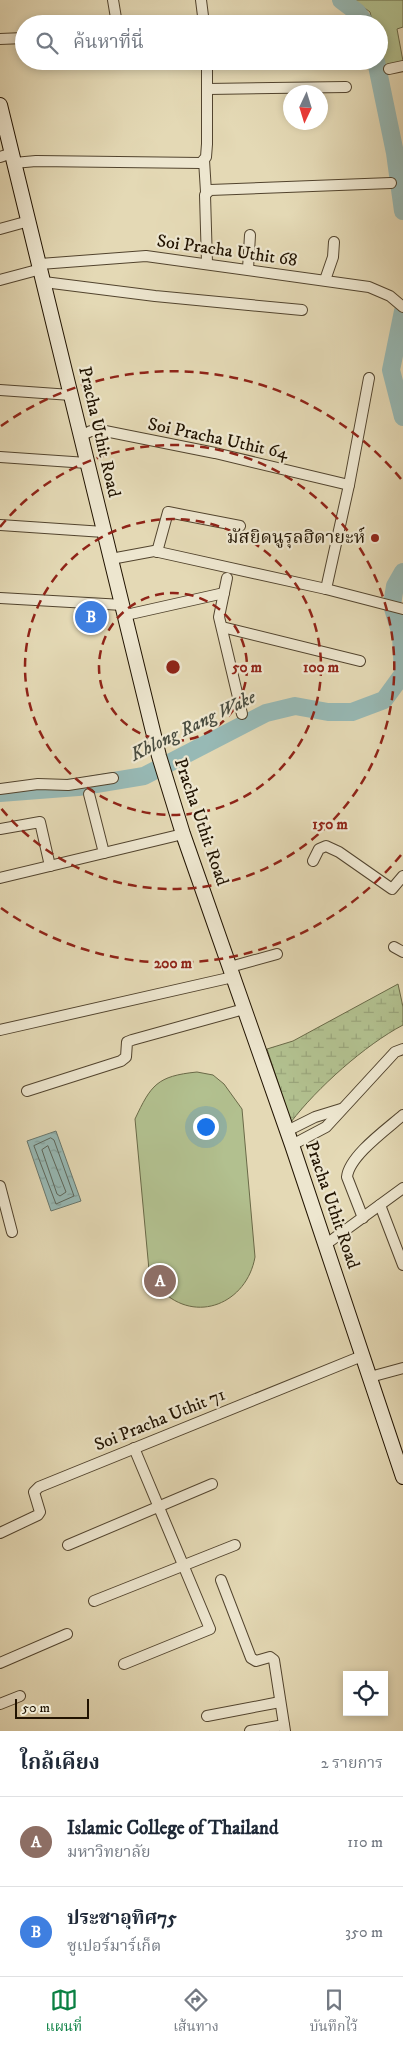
<!DOCTYPE html>
<html lang="th">
<head>
<meta charset="utf-8">
<style>
	body { margin:0; font-family:"IM FELL DW Pica","Noto Serif Thai",serif; background:#f6f6f7; color:#1f2937 }
	.controls { position:absolute; right:15px; bottom:15px; display:grid; overflow:hidden; border-radius:0px; box-shadow:0 2px 8px #0003 }
	.controls button { width:45px; height:45px; display:grid; place-items:center; padding:0; border:0; border-bottom:1px solid #e0e1e3; background:#fff; color:#1f2937; font:25px sans-serif }
	.compass { position:absolute; left:283px; top:85px; width:45px; height:45px; border-radius:50%; background:#fff; box-shadow:0 2px 8px #0003; rotate:184deg }
	.scale { position:absolute; left:15px; bottom:12px; width:74px; box-sizing:border-box; padding-left:5px; border:2px solid #211301; border-top:0; font-size:14px; line-height:18px; white-space:nowrap; color:#211301; -webkit-text-stroke:4px #ede6cf; paint-order:stroke }
	.you { position:absolute; left:205px; top:1126px; width:18px; height:18px; margin:-12px; border:4px solid #fff; border-radius:50%; background:#1a73e8; box-shadow:0 0 0 8px #1a73e833 }
	.badge { display:grid; place-items:center; width:32px; height:32px; border-radius:50%; background:#0b8043; color:#fff; font-size:16px; font-weight:700 }
	.pin { position:absolute; translate:-50% -50%; border:2px solid #fff; box-shadow:0 1px 5px #0006 }
	.list { margin:0; padding:0; list-style:none }
	h2 { display:flex; justify-content:space-between; align-items:center; height:65px; margin:0; padding:0 20px; font-size:21px }
	h2 small { font-size:16px; font-weight:400; color:#747a83 }
	.list li { display:grid; grid-template-columns:32px 1fr auto; gap:15px; align-items:center; box-sizing:border-box; height:90px; padding:0 20px; border-top:1px solid #e0e1e3 }
	.list b { display:block; font-size:19px; white-space:nowrap }
	.list p { margin:0; font-size:16px; white-space:nowrap; color:#747a83 }
	.list em { font-size:16px; font-style:normal; color:#747a83 }
	.icon { flex:none; width:28px; height:28px; fill:none; stroke:currentColor; stroke-width:2; stroke-linecap:round; stroke-linejoin:round }
	.map { position:relative; flex:none; width:403px; height:1731px; overflow:hidden }
	.search { position:absolute; background:#fff; box-shadow:0 2px 8px #0003; left:15px; right:15px; top:15px; height:55px; display:flex; align-items:center; gap:12px; box-sizing:border-box; padding:0 18px; border-radius:28px; color:#747a83; font-size:19px }
	.sheet { height:245px; background:#fff }
	nav { display:flex; justify-content:space-around; align-items:center; box-sizing:border-box; height:70px; border-top:1px solid #e0e1e3; background:#fff; font-size:14px; color:#747a83 }
	nav a { display:grid; justify-items:center; gap:2px }
	nav .on { color:#0b8043 }
	.map>svg:first-child { display:block }
</style>
</head>
<body>
<div class="map">
<svg width="403" height="1731" viewBox="0 0 403 1731">
	<defs>
		<pattern id="wetland-marsh" width="20" height="14" patternUnits="userSpaceOnUse" patternTransform="scale(1.25)"><rect width="20" height="14" fill="#b2c08f"/><path d="M1 5h8M5 5V1M11 12h8M15 12V8" fill="none" stroke="#99a47a"/></pattern>
		<pattern id="water-ripples" width="26" height="14" patternUnits="userSpaceOnUse" patternTransform="scale(1.25)"><rect width="26" height="14" fill="#97b9b5"/><path d="M2 4q2-2 4 0t4 0M15 11q2-2 4 0t4 0" fill="none" stroke="#829e9a"/></pattern>
	</defs>
	<rect width="100%" height="100%" fill="#e4d9b5"/>
	<filter id="stains"><feTurbulence type="fractalNoise" baseFrequency=".004" numOctaves="4"/><feColorMatrix values="0 0 0 0 .2 0 0 0 0 .09 0 0 0 0 .02 0 0 0 .5 -.17"/></filter>
	<radialGradient id="worn" r=".72"><stop offset=".6" stop-color="#630" stop-opacity="0"/><stop offset="1" stop-color="#630" stop-opacity=".3"/></radialGradient>
	<g fill="#b2c08f" stroke="#6a6a48">
		<path d="M354,0H403V27L397,29L403,61L384,67L379,49V24H373L370,12Z"/>
		<path d="M197,1072L213,1075L224,1084L242,1109L255,1257C247,1303 196,1325 161,1290C156,1285 152,1276 149,1270L135,1119C151,1085 157,1076 197,1072Z"/>
	</g>
	<path fill="url(#wetland-marsh)" stroke="#6a6a48" d="M398,984L403,1007V1025C365,1045 317,1088 291,1122L267,1049L293,1041Z"/>
	<path fill="url(#water-ripples)" stroke="#68776d" d="M56,1131L81,1201L51,1211L27,1141Z"/>
	<g fill="none" stroke-linecap="round" stroke-linejoin="round">
		<g stroke="#5c665b" stroke-width="1">
			<path d="M51,1138L54,1140L74,1196L56,1204L34,1146Z"/>
			<path d="M48,1146L66,1192L60,1196L57,1194L42,1150Z"/>
		</g>
		<g stroke="#97b9b5" stroke-width="18">
			<path d="M341,0L357,12L366,24"/>
			<path d="M376,61L395,153L403,211"/>
			<path d="M403,311L391,370L403,417"/>
			<path d="M0,793L78,787L144,776L266,713L295,706L328,712H352L384,700L403,674L401,635L392,605L395,586L403,572"/>
		</g>
		<g stroke="#52442e" stroke-width="12">
			<g id="street">
				<path d="M113,0L117,24"/>
				<path d="M201,0L204,24"/>
				<path d="M0,39L24,38"/>
				<path d="M389,69L403,66"/>
				<path d="M208,89L346,87"/>
				<path d="M0,157L12,153"/>
				<path d="M204,160L206,192"/>
				<path d="M14,163L36,161L201,163L206,157L207,144V61"/>
				<path d="M0,229L29,221"/>
				<path d="M207,263L205,195L210,190L391,183"/>
				<path d="M40,264L146,256L369,287L390,296L403,307"/>
				<path d="M248,269L250,235"/>
				<path d="M0,280L41,269"/>
				<path d="M325,280L333,257L334,242"/>
				<path d="M44,282L155,296L302,310"/>
				<path d="M0,390L71,395"/>
				<path d="M80,436L91,431H105L215,453L349,485"/>
				<path d="M0,457L87,463"/>
				<path d="M0,525L104,532"/>
				<path d="M157,552L168,512L240,526"/>
				<path d="M111,559L154,551L326,589L403,609"/>
				<path d="M227,578L219,617L242,714"/>
				<path d="M326,589L349,485L369,378"/>
				<path d="M0,598L123,605"/>
				<path d="M126,615L224,593"/>
				<path d="M222,627L360,661"/>
				<path d="M0,789L38,784L68,785L113,778"/>
				<path d="M89,794L104,853"/>
				<path d="M0,829L40,822L50,866"/>
				<path d="M313,861L319,849L326,846L339,852L392,889L403,876"/>
				<path d="M0,878L183,834"/>
				<path d="M394,947L403,952"/>
				<path d="M230,967L277,954"/>
				<path d="M0,1030L233,977"/>
				<path d="M27,1091L121,1061L126,1057L127,1042L132,1040L244,1009"/>
				<path d="M287,1131L315,1117L341,1109"/>
				<path d="M292,1145L326,1127L395,1052L403,1049"/>
				<path d="M0,1186L12,1232"/>
				<path d="M380,1205L403,1265"/>
				<path d="M363,1218L347,1177C349,1156 387,1129 403,1115"/>
				<path d="M325,1245L403,1188"/>
				<path d="M370,1377L403,1368"/>
				<path d="M0,1533L38,1515L40,1512L34,1492L39,1487L362,1356"/>
				<path d="M68,1545L212,1484"/>
				<path d="M221,1580L251,1658L256,1661L270,1657L274,1660L285,1731"/>
				<path d="M94,1601L235,1545"/>
				<path d="M0,1663L67,1634"/>
				<path d="M124,1664L210,1629L134,1448"/>
				<path d="M0,1704L20,1696"/>
				<path d="M207,1716L280,1702"/>
				<path d="M250,1731L284,1725"/>
			</g>
		</g>
		<g stroke="#211301" stroke-width="16">
			<path id="secondary" d="M0,105L159,756L183,834L292,1145L403,1477"/>
		</g>
		<use href="#street" stroke="#ede6cf" stroke-width="10"/>
		<use href="#secondary" stroke="#ede6cf" stroke-width="14"/>
	</g>
	<g fill="none" stroke="#8f2418" stroke-width="2.5" stroke-dasharray="9 6">
		<circle cx="173" cy="667" r="74"/>
		<circle cx="173" cy="667" r="148"/>
		<path d="M0 527A222 222 0 1 1 0 807"/>
		<path d="M401 855A296 296 0 0 1 1 908M1 426A296 296 0 0 1 401 479"/>
	</g>
	<circle fill="#8f2418" stroke="#ede6cf" stroke-width="2" cx="375" cy="538" r="5"/>
	<g text-anchor="middle" dominant-baseline="central" stroke-width="4.5" stroke-linejoin="round" paint-order="stroke">
		<g font-size="18" fill="#211301" stroke="#ede6cf">
			<text transform="translate(227 251) rotate(8)">Soi Pracha Uthit 68</text>
			<text transform="translate(99 432) rotate(77)">Pracha Uthit Road</text>
			<text transform="translate(218 439) rotate(12)">Soi Pracha Uthit 64</text>
			<text transform="translate(201 822) rotate(71)">Pracha Uthit Road</text>
			<text transform="translate(332 1205) rotate(71)">Pracha Uthit Road</text>
			<text transform="translate(160 1420) rotate(-22)">Soi Pracha Uthit 71</text>
		</g>
		<g font-size="18" fill="#211301" stroke="#ede6cf" text-anchor="end">
			<text x="365" y="538">มัสยิดนูรุลฮิดายะห์</text>
		</g>
		<g font-size="19" font-style="italic" fill="#4a4d40" stroke="#ede6cf">
			<text transform="translate(193 726) rotate(-26)">Khlong Rang Wake</text>
		</g>
	</g>
	<circle cx="173" cy="667" r="8" fill="#8f2418" stroke="#ede6cf" stroke-width="2.5"/>
	<g font-size="15" text-anchor="middle" font-weight="bold" fill="#8f2418" stroke="#ede6cf" stroke-width="4.5" stroke-linejoin="round" paint-order="stroke">
		<text x="247" y="672">50 m</text>
		<text x="321" y="672">100 m</text>
		<text x="330" y="829">150 m</text>
		<text x="173" y="968">200 m</text>
	</g>
	<rect width="100%" height="100%" filter="url(#stains)"/>
	<rect width="100%" height="100%" fill="url(#worn)"/>
</svg>
<div class="controls">
<button><svg class="icon" aria-label="locate" viewBox="0 0 24 24"><circle cx="12" cy="12" r="6"/><path d="M12 2v4M12 18v4M2 12h4M18 12h4"/></svg></button>
</div>
<svg class="compass" viewBox="-18 -18 36 36"><path d="M0-13l5 13h-10z" fill="#e53935"/><path d="M0 13l5-13h-10z" fill="#747a83"/></svg>
<div class="scale">50 m</div>
<div class="you"></div>
<div class="pin badge" style="left:160px;top:1281px;background:#8d6e63">A</div>
<div class="pin badge" style="left:91px;top:617px;background:#3f7fe0">B</div>
<div class="search"><svg class="icon" aria-label="search" viewBox="0 0 24 24"><circle cx="10" cy="10" r="6"/><path d="M15 15l6 6"/></svg>ค้นหาที่นี่</div>
</div>
<section class="sheet">
<h2>ใกล้เคียง<small>2 รายการ</small></h2>
<ul class="list">
<li><span class="badge" style="background:#8d6e63">A</span><div><b>Islamic College of Thailand</b><p>มหาวิทยาลัย</p></div><em>110 m</em></li>
<li><span class="badge" style="background:#3f7fe0">B</span><div><b>ประชาอุทิศ75</b><p>ซูเปอร์มาร์เก็ต</p></div><em>350 m</em></li>
</ul>
</section>
<nav>
<a class="on"><svg class="icon" aria-label="map" viewBox="0 0 24 24"><path d="M3 6l6-2 6 2 6-2v14l-6 2-6-2-6 2zM9 4v14M15 6v14"/></svg>แผนที่</a>
<a><svg class="icon" aria-label="directions" viewBox="0 0 24 24"><path d="M12 3l9 9-9 9-9-9zM9 14v-3h6M13 9l2 2-2 2"/></svg>เส้นทาง</a>
<a><svg class="icon" aria-label="saved" viewBox="0 0 24 24"><path d="M7 4h10v16l-5-4-5 4z"/></svg>บันทึกไว้</a>
</nav>
</body>
</html>
